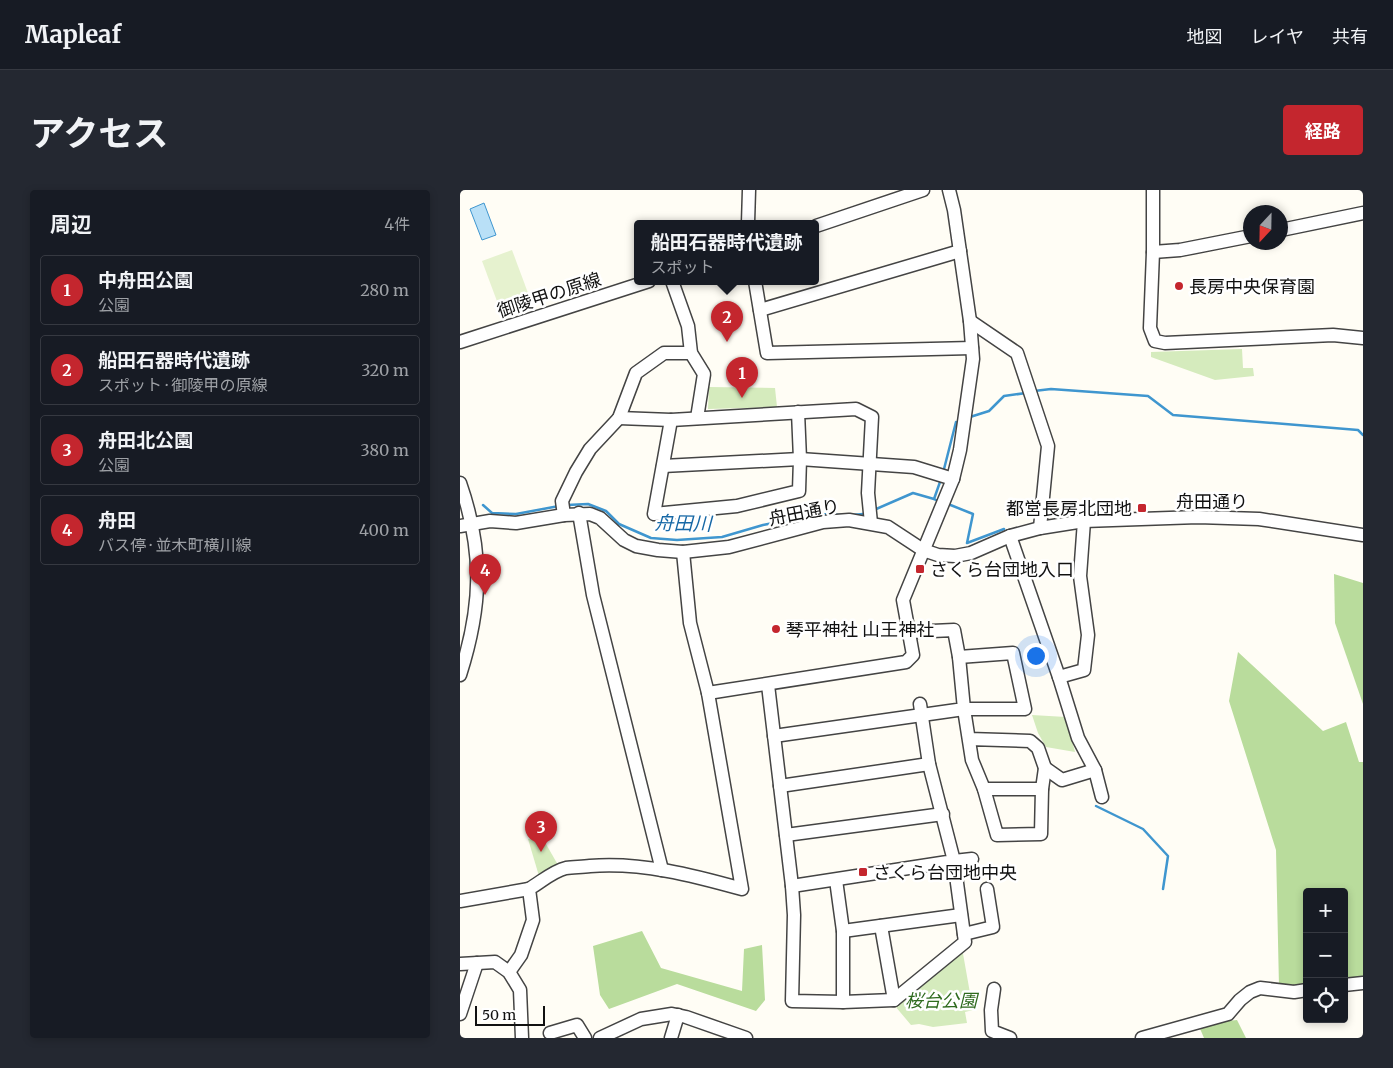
<!DOCTYPE html>
<html lang="ja">
<head>
<meta charset="utf-8">
<style>
	body { margin:0; font-family:Merriweather,"Noto Sans JP",serif; background:#242831; color:#f1f3f6 }
	.controls { position:absolute; right:15px; bottom:15px; display:grid; overflow:hidden; border-radius:5px; box-shadow:0 2px 8px #0003 }
	.controls button { width:45px; height:45px; display:grid; place-items:center; padding:0; border:0; border-bottom:1px solid #363941; background:#171b24; color:#f1f3f6; font:25px sans-serif }
	.compass { position:absolute; left:783px; top:15px; width:45px; height:45px; border-radius:50%; background:#171b24; box-shadow:0 2px 8px #0003; rotate:202deg }
	.scale { position:absolute; left:15px; bottom:12px; width:70px; box-sizing:border-box; padding-left:5px; border:2px solid #111; border-top:0; font-size:14px; line-height:18px; white-space:nowrap; color:#111; -webkit-text-stroke:4px #fff; paint-order:stroke }
	.you { position:absolute; left:575px; top:465px; width:18px; height:18px; margin:-12px; border:4px solid #fff; border-radius:50%; background:#1a73e8; box-shadow:0 0 0 8px #1a73e833 }
	.badge { display:grid; place-items:center; width:32px; height:32px; border-radius:50%; background:#c4262e; color:#fff; font-size:16px; font-weight:700 }
	.pin { position:absolute; translate:-50% -41px; filter:drop-shadow(0 1px 2px #0008) }
	.pin::after { content:''; position:absolute; top:26px; width:18px; height:15px; background:inherit; clip-path:polygon(0 0,100% 0,50% 100%) }
	.popup { position:absolute; left:174px; top:30px; width:185px; height:65px; box-sizing:border-box; display:grid; place-content:center; border-radius:5px; background:#171b24; filter:drop-shadow(0 1px 4px #0005); font-size:16px; white-space:nowrap; color:#9ea1a6 }
	.popup b { font-size:19px; color:#f1f3f6 }
	.popup::after { content:''; position:absolute; left:50%; top:100%; margin-left:-10px; border:10px solid transparent; border-top-color:#171b24 }
	.list { margin:0; padding:0; list-style:none }
	h2 { display:flex; justify-content:space-between; align-items:center; height:65px; margin:0; padding:0 20px; font-size:21px }
	h2 small { font-size:16px; font-weight:400; color:#9ea1a6 }
	.list li { display:grid; grid-template-columns:32px 1fr auto; gap:15px; align-items:center; box-sizing:border-box; height:70px; margin:0 10px 10px; padding:0 10px; border:1px solid #363941; border-radius:5px }
	.list b { display:block; font-size:19px; white-space:nowrap }
	.list p { margin:0; font-size:16px; white-space:nowrap; color:#9ea1a6 }
	.list em { font-size:16px; font-style:normal; color:#9ea1a6 }
	.icon { flex:none; width:28px; height:28px; fill:none; stroke:currentColor; stroke-width:2; stroke-linecap:round; stroke-linejoin:round }
	.map { position:relative; flex:none; width:903px; height:848px; overflow:hidden; border-radius:5px }
	header { display:flex; align-items:center; gap:30px; box-sizing:border-box; height:70px; padding:0 25px; background:#171b24; border-bottom:1px solid #363941 }
	header strong { font-size:24px }
	nav { display:flex; gap:28px; margin-inline-start:auto; font-size:18px }
	.intro { display:flex; align-items:center; justify-content:space-between; box-sizing:border-box; height:120px; padding:0 30px }
	h1 { margin:0; font-size:35px }
	.button { padding:12px 22px; border-radius:5px; background:#c4262e; color:#fff; font-size:18px; font-weight:700 }
	main { display:flex; gap:30px; padding:0 30px }
	aside { flex:1; background:#171b24; border-radius:5px; box-shadow:0 2px 8px #0003 }
	.map>svg:first-child { display:block }
</style>
</head>
<body>
<header>
<strong>Mapleaf</strong>
<nav><a>地図</a><a>レイヤ</a><a>共有</a></nav>
</header>
<div class="intro"><h1>アクセス</h1><a class="button">経路</a></div>
<main>
<aside>
<h2>周辺<small>4件</small></h2>
<ul class="list">
<li><span class="badge">1</span><div><b>中舟田公園</b><p>公園</p></div><em>280 m</em></li>
<li><span class="badge">2</span><div><b>船田石器時代遺跡</b><p>スポット · 御陵甲の原線</p></div><em>320 m</em></li>
<li><span class="badge">3</span><div><b>舟田北公園</b><p>公園</p></div><em>380 m</em></li>
<li><span class="badge">4</span><div><b>舟田</b><p>バス停 · 並木町横川線</p></div><em>400 m</em></li>
</ul>
</aside>
<div class="map">
<svg width="903" height="848" viewBox="0 0 903 848">
	<rect width="100%" height="100%" fill="#fffdf5"/>
	<g fill="#d5ebbd">
		<path d="M782,159L783,178H793L794,186L755,190L691,167V162Z"/>
		<path d="M249,197L315,198L317,217L248,219Z"/>
		<path d="M572,525L606,527L615,562L586,557L578,543Z"/>
		<path d="M82,647L98,675L79,686L68,649Z"/>
		<path d="M502,758L513,820L505,822L507,833L473,837L459,834L451,835L435,816Z"/>
	</g>
	<g fill="#b9dc9c">
		<path d="M874,384L903,393V514L875,433Z"/>
		<path d="M778,462L863,541L886,532L899,572H903V787L884,789V702H847V794L819,797L816,660L769,511Z"/>
		<path d="M182,741L201,778L282,801L284,759L302,755L305,810L296,821L217,794L149,819L140,805L133,756Z"/>
		<path d="M777,830L786,848H744L738,834Z"/>
	</g>
	<path fill="#e6f2cf" d="M52,60L71,111L41,122L22,71Z"/>
	<path fill="#b9e0f7" stroke="#3f96cf" d="M24,13L36,45L22,50L10,19Z"/>
	<g fill="none" stroke-linecap="round" stroke-linejoin="round">
		<g stroke="#3f96cf" stroke-width="2.5">
			<path d="M574,201L591,199L688,206L713,225L898,240L903,245"/>
			<path d="M510,227L529,221L544,206L566,203"/>
			<path d="M484,279L496,232"/>
			<path d="M474,309L480,312"/>
			<path d="M488,314L513,324L507,353L544,339"/>
			<path d="M23,315L32,323L56,324L99,316"/>
			<path d="M107,315L128,314L146,321L159,334L191,348L217,350L262,347L303,335L359,324L381,325"/>
			<path d="M414,320L453,303L474,309L480,292"/>
			<path d="M392,325L403,324"/>
			<path d="M636,616L683,639L708,666L703,699"/>
		</g>
		<g stroke="#444" stroke-width="15">
			<g id="minor">
				<path d="M693,0V62L690,138L695,151L705,153L873,145L903,148"/>
				<path d="M288,33L289,0"/>
				<path d="M356,36L463,0"/>
				<path d="M821,40L903,23"/>
				<path d="M693,62L720,60L791,46"/>
				<path d="M212,91L228,136L231,163L244,184L237,228"/>
				<path d="M295,91L307,163L512,158"/>
				<path d="M300,120L500,61"/>
				<path d="M510,131L557,163L588,256L580,338"/>
				<path d="M0,152L189,91"/>
				<path d="M159,228L211,230L194,324L277,316L339,301L340,269L338,222"/>
				<path d="M211,230L396,219L412,227L408,303L411,333"/>
				<path d="M203,276L340,269L454,277L493,289"/>
				<path d="M0,293C24,362 22,416 0,485"/>
				<path d="M119,323L133,405L202,680"/>
				<path d="M104,325L102,311L116,282L130,259L159,228L176,183L204,163H231"/>
				<path d="M0,336L30,331L56,333L104,325L130,324L140,328L164,350L176,356L198,360L223,362L269,357L363,332L389,330L428,337L463,360L478,365L495,366L511,363L550,346L580,338L624,331L738,327L799,329L903,345"/>
				<path d="M550,346L599,487L624,480L628,445L620,386L624,331"/>
				<path d="M499,467L553,463L565,519H504L512,570L524,599L537,645L581,644L582,599L585,578L578,558L570,551L509,549"/>
				<path d="M308,495L332,696L334,725L332,811L383,812L434,810L505,752L494,671L512,669"/>
				<path d="M248,503L446,472L453,465L443,410L493,289L500,260L513,169L510,131L494,20L489,0"/>
				<path d="M314,546L504,519L499,467L494,440L450,442"/>
				<path d="M585,578L602,590L635,580L618,548L599,487"/>
				<path d="M635,580L642,607"/>
				<path d="M320,596L469,574"/>
				<path d="M524,599H582"/>
				<path d="M326,645L483,624"/>
				<path d="M376,690L383,741V812"/>
				<path d="M332,696L494,671L469,574L460,514"/>
				<path d="M0,711L69,699"/>
				<path d="M421,736L434,810"/>
				<path d="M383,741L501,725"/>
				<path d="M504,744L533,737L527,699"/>
				<path d="M0,774L35,772L49,782L60,800L62,848"/>
				<path d="M49,782L61,765L73,730L69,699C81,692 93,681 106,678C114,677 122,677 130,676C182,672 232,685 282,699L248,503L230,433L223,362"/>
				<path d="M884,795L903,793"/>
				<path d="M534,799L531,820L532,841L550,848"/>
				<path d="M0,824L17,773"/>
				<path d="M90,843L117,835L125,848"/>
				<path d="M140,848L181,829L212,824L226,827L286,848"/>
				<path d="M211,848L218,825"/>
				<path d="M682,848L768,824L780,810L790,802L800,798L834,802L847,800"/>
			</g>
		</g>
		<use href="#minor" stroke="#fff" stroke-width="12"/>
	</g>
	<g fill="#c4262e" stroke="#fff" stroke-width="2">
		<circle cx="719" cy="96" r="5"/>
		<rect x="677" y="313" width="10" height="10" rx="2.5"/>
		<rect x="455" y="374" width="10" height="10" rx="2.5"/>
		<circle cx="316" cy="439" r="5"/>
		<rect x="398" y="677" width="10" height="10" rx="2.5"/>
	</g>
	<g text-anchor="middle" dominant-baseline="central" stroke-width="5" stroke-linejoin="round" paint-order="stroke">
		<g font-size="18" fill="#111" stroke="#fff" text-anchor="start">
			<text x="729" y="96">長房中央保育園</text>
			<text x="672" y="318" text-anchor="end">都営長房北団地</text>
			<text x="470" y="379">さくら台団地入口</text>
			<text x="326" y="439">琴平神社 山王神社</text>
			<text x="413" y="682">さくら台団地中央</text>
		</g>
		<g font-size="18" fill="#111" stroke="#fff">
			<text transform="translate(89 105) rotate(-18)">御陵甲の原線</text>
			<text x="752" y="311">舟田通り</text>
			<text transform="translate(344 322) rotate(-11)">舟田通り</text>
		</g>
		<g font-size="18" font-style="italic" fill="#2f6b1f" stroke="#fff">
			<text x="481" y="810">桜台公園</text>
		</g>
		<g font-size="19" font-style="italic" fill="#1768a6" stroke="#fff">
			<text transform="translate(223 333) rotate(1)">舟田川</text>
		</g>
	</g>
</svg>
<div class="controls">
<button>+</button>
<button>−</button>
<button><svg class="icon" aria-label="locate" viewBox="0 0 24 24"><circle cx="12" cy="12" r="6"/><path d="M12 2v4M12 18v4M2 12h4M18 12h4"/></svg></button>
</div>
<svg class="compass" viewBox="-18 -18 36 36"><path d="M0-13l5 13h-10z" fill="#e53935"/><path d="M0 13l5-13h-10z" fill="#9ea1a6"/></svg>
<div class="scale">50 m</div>
<div class="you"></div>
<div class="pin badge" style="left:282px;top:208px">1</div>
<div class="pin badge" style="left:267px;top:152px">2</div>
<div class="popup"><b>船田石器時代遺跡</b>スポット</div>
<div class="pin badge" style="left:81px;top:662px">3</div>
<div class="pin badge" style="left:25px;top:405px">4</div>
</div>
</main>
</body>
</html>
